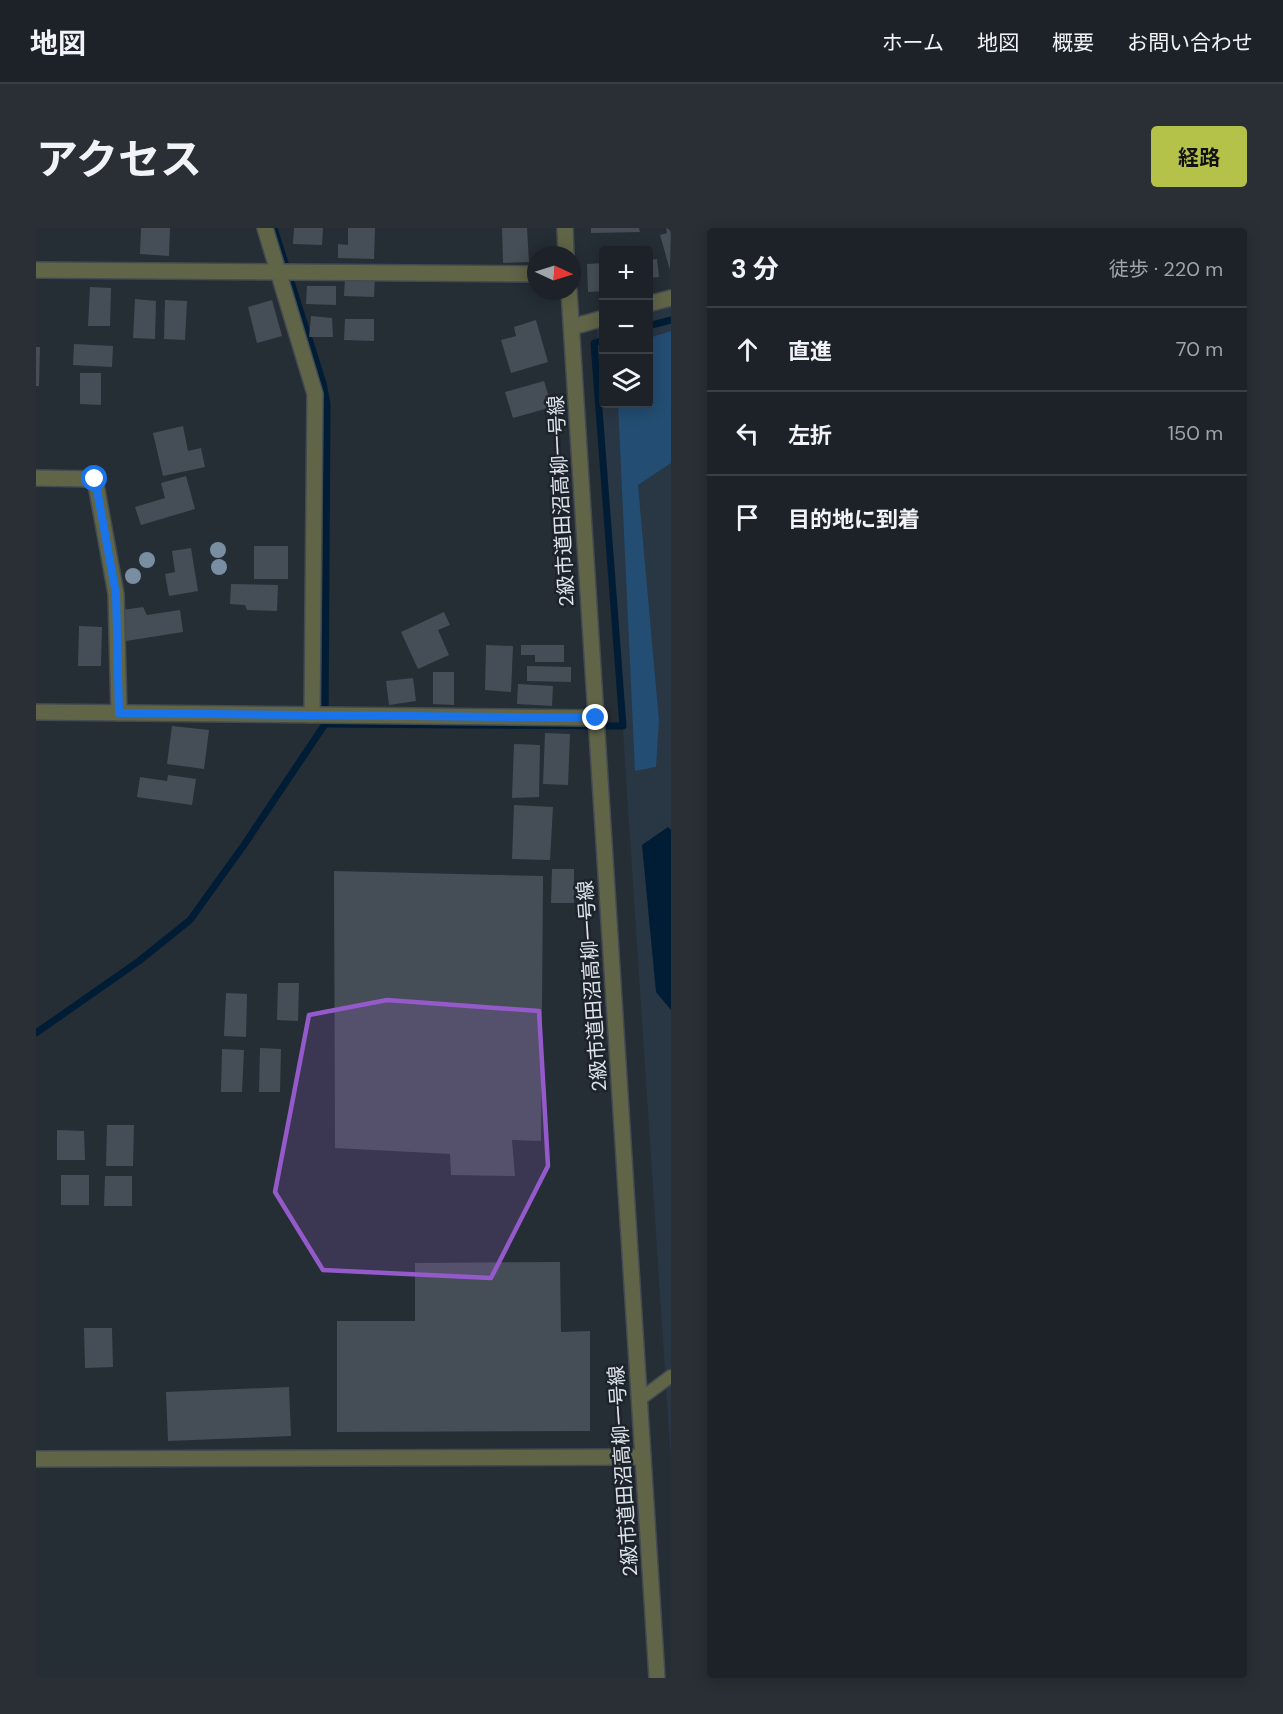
<!DOCTYPE html>
<html lang="ja">
<head>
<meta charset="utf-8">
<style>
	body { margin:0; font-family:"DM Sans","Noto Sans JP",sans-serif; background:#292f34; color:#f1f3f6 }
	.controls { position:absolute; right:18px; top:18px; display:grid; overflow:hidden; border-radius:6px; box-shadow:0 3px 15px #0003 }
	.controls button { width:54px; height:54px; display:grid; place-items:center; padding:0; border:0; border-bottom:2px solid #3a3f45; background:#1c2228; color:#f1f3f6; font:30px sans-serif }
	.compass { position:absolute; left:491px; top:18px; width:54px; height:54px; border-radius:50%; background:#1c2228; box-shadow:0 3px 15px #0003; rotate:94deg }
	.stop { position:absolute; width:18px; height:18px; margin:-14px; border:4px solid #1a73e8; border-radius:50%; background:#fff }
	.stop.end { background:#1a73e8; border-color:#fff; box-shadow:0 2px 6px #0008 }
	.list { margin:0; padding:0; list-style:none }
	h2 { display:flex; justify-content:space-between; align-items:center; height:78px; margin:0; padding:0 24px; font-size:26px }
	h2 small { font-size:20px; font-weight:400; color:#a0a4a8 }
	.list li { display:grid; grid-template-columns:39px 1fr auto; gap:18px; align-items:center; box-sizing:border-box; height:84px; padding:0 24px; border-top:2px solid #3a3f45 }
	.list b { display:block; font-size:22px; white-space:nowrap }
	.list em { font-size:20px; font-style:normal; color:#a0a4a8 }
	.icon { flex:none; width:33px; height:33px; fill:none; stroke:currentColor; stroke-width:2; stroke-linecap:round; stroke-linejoin:round }
	.map { position:relative; flex:none; width:635px; height:1450px; overflow:hidden; border-radius:6px }
	header { display:flex; align-items:center; gap:36px; box-sizing:border-box; height:84px; padding:0 30px; background:#1c2228; border-bottom:2px solid #3a3f45 }
	header strong { font-size:28px }
	nav { display:flex; gap:33px; margin-inline-start:auto; font-size:21px }
	.intro { display:flex; align-items:center; justify-content:space-between; box-sizing:border-box; height:144px; padding:0 36px }
	h1 { margin:0; font-size:42px }
	.button { padding:15px 27px; border-radius:6px; background:#b5c24a; color:#111; font-size:21px; font-weight:700 }
	main { display:flex; gap:36px; padding:0 36px }
	aside { flex:1; background:#1c2228; border-radius:6px; box-shadow:0 3px 15px #0003 }
	.map>svg:first-child { display:block }
</style>
</head>
<body>
<header>
<strong>地図</strong>
<nav><a>ホーム</a><a>地図</a><a>概要</a><a>お問い合わせ</a></nav>
</header>
<div class="intro"><h1>アクセス</h1><a class="button">経路</a></div>
<main>
<div class="map">
<svg width="635" height="1450" viewBox="0 0 635 1450">
	<rect width="100%" height="100%" fill="#252d35"/>
	<path fill="#293643" d="M635,71V1235L560,92L567,90L568,176H612L613,77Z"/>
	<path fill="#234d72" d="M635,103V235L602,257L623,493L620,539L599,543L582,176H612L613,110Z"/>
	<path fill="#001d35" d="M632,599L635,602V782L620,764L606,617Z"/>
	<g fill="none" stroke-linecap="round" stroke-linejoin="round">
		<g stroke="#001d35" stroke-width="7">
			<path d="M612,98L635,92"/>
			<path d="M289,496L587,498L558,115L568,112"/>
			<path d="M0,805L103,733L154,692L208,617L289,496L291,176L287,155L238,0"/>
		</g>
	</g>
	<g fill="#454e56">
		<path d="M105,0H134L133,28L104,26Z"/>
		<path d="M258,0H287L286,17L257,16Z"/>
		<path d="M312,0H339L338,31L302,30V16L312,17Z"/>
		<path d="M466,0H491L493,34L467,35Z"/>
		<path d="M555,0H603L604,4L555,5Z"/>
		<path d="M630,0H635L634,42L624,7L631,5Z"/>
		<path d="M621,31L623,49L612,50V32Z"/>
		<path d="M568,35V63L552,64L551,36Z"/>
		<path d="M309,50H339L338,69L308,68Z"/>
		<path d="M271,58H300V77L270,76Z"/>
		<path d="M54,59L75,60L74,98H52Z"/>
		<path d="M99,71L120,73L119,111L97,110Z"/>
		<path d="M129,72L151,73L149,112L128,111Z"/>
		<path d="M236,72L246,108L221,115L212,79Z"/>
		<path d="M275,88L296,90L297,109H273Z"/>
		<path d="M309,91H338V113L308,112Z"/>
		<path d="M500,92L512,134L475,145L465,112L480,108L478,99Z"/>
		<path d="M38,116L77,118L76,139L37,137Z"/>
		<path d="M0,119H4L3,158H0Z"/>
		<path d="M44,145H65V177L44,176Z"/>
		<path d="M508,153L516,179L477,190L469,164Z"/>
		<path d="M147,198L152,223L165,220L169,239L127,248L117,205Z"/>
		<path d="M150,248L159,281L105,297L99,279L129,270L125,255Z"/>
		<rect x="218" y="318" width="34" height="33"/>
		<path d="M155,320L162,363L133,368L129,346L139,344L136,323Z"/>
		<path d="M195,356L242,357L241,383L211,382L209,377L194,376Z"/>
		<path d="M107,379L111,387L144,382L147,404L90,413L86,382Z"/>
		<path d="M408,384L414,397L402,402L413,427L382,441L365,404Z"/>
		<path d="M43,398L66,399L65,438H42Z"/>
		<path d="M450,417L477,418L475,464L449,462Z"/>
		<path d="M485,417H528V434H499V427H485Z"/>
		<path d="M491,438L535,439V454L491,453Z"/>
		<path d="M397,444H418V477L397,476Z"/>
		<path d="M377,450L380,473L353,477L350,453Z"/>
		<path d="M482,456L517,458L516,478L481,476Z"/>
		<path d="M136,498L173,502L168,541L131,536Z"/>
		<path d="M509,505L534,506L532,557L507,556Z"/>
		<path d="M478,516L504,517L503,569L476,570Z"/>
		<path d="M132,547L160,551L156,577L101,569L104,549L131,553Z"/>
		<path d="M478,577L517,579L514,632L476,631Z"/>
		<path d="M516,641H538V675H515Z"/>
		<path d="M298,643L507,648L505,913L476,912L479,948L415,947L414,926L299,920Z"/>
		<path d="M242,755H263L262,793L241,792Z"/>
		<path d="M190,765L211,766L210,809L188,808Z"/>
		<path d="M224,820L245,821L244,864H223Z"/>
		<path d="M186,821L208,822L206,864H185Z"/>
		<path d="M71,897H98L97,938H70Z"/>
		<path d="M21,902L48,903L49,932H21Z"/>
		<rect x="25" y="947" width="28" height="30"/>
		<path d="M69,948H96V978H68Z"/>
		<path d="M524,1034L525,1104L554,1103V1203L301,1204V1093H379V1035Z"/>
		<path d="M48,1100H76L77,1139L49,1140Z"/>
		<path d="M253,1159L255,1208L132,1213L130,1164Z"/>
	</g>
	<g fill="none" stroke-linecap="round" stroke-linejoin="round">
		<g stroke="#434a52" stroke-width="15">
			<path id="service" d="M603,1172L635,1148"/>
		</g>
		<g stroke="#434a52" stroke-width="18">
			<g id="minor">
				<path d="M229,0L279,166L276,487"/>
				<path d="M0,42L500,46"/>
				<path d="M612,76L635,70"/>
				<path d="M536,99L568,90"/>
				<path d="M0,250L59,251L80,366L83,485"/>
				<path d="M0,484L559,490"/>
				<path d="M0,1231L607,1229"/>
			</g>
		</g>
		<g stroke="#434a52" stroke-width="18">
			<g id="tertiary">
				<path d="M529,0L530,27"/>
				<path d="M533,63L621,1450"/>
			</g>
		</g>
		<use href="#service" stroke="#606548" stroke-width="12"/>
		<use href="#minor" stroke="#606548" stroke-width="15"/>
		<use href="#tertiary" stroke="#606548" stroke-width="15"/>
	</g>
	<g fill="#7a8ea2">
		<circle cx="182" cy="322" r="8"/>
		<circle cx="111" cy="332" r="8"/>
		<circle cx="183" cy="339" r="8"/>
		<circle cx="97" cy="348" r="8"/>
	</g>
	<g fill="none" stroke-linecap="round" stroke-linejoin="round">
		<path stroke="#1a73e8" stroke-width="8" d="M59,251L80,366L83,485L560,490"/>
	</g>
	<path fill="#945aca" fill-opacity="0.2" stroke="#945aca" stroke-width="4.5" stroke-linejoin="round" d="M351,772L503,783L512,938L455,1050L287,1042L239,964L273,787Z"/>
	<g text-anchor="middle" dominant-baseline="central" stroke-width="5" stroke-linejoin="round" paint-order="stroke">
		<g font-size="20" fill="#dee3e9" stroke="#1c232b">
			<text transform="translate(525 273) rotate(-93)">2級市道田沼高柳一号線</text>
			<text transform="translate(556 758) rotate(-94)">2級市道田沼高柳一号線</text>
			<text transform="translate(587 1243) rotate(-94)">2級市道田沼高柳一号線</text>
		</g>
	</g>
</svg>
<div class="controls">
<button>+</button>
<button>−</button>
<button><svg class="icon" aria-label="layers" viewBox="0 0 24 24"><path d="M12 4l9 5-9 5-9-5zM3 14l9 5 9-5"/></svg></button>
</div>
<svg class="compass" viewBox="-18 -18 36 36"><path d="M0-13l5 13h-10z" fill="#e53935"/><path d="M0 13l5-13h-10z" fill="#a0a4a8"/></svg>
<div class="stop" style="left:59px;top:251px"></div>
<div class="stop end" style="left:560px;top:490px"></div>
</div>
<aside>
<h2>3 分<small>徒歩 · 220 m</small></h2>
<ul class="list">
<li><svg class="icon" aria-label="ahead" viewBox="0 0 24 24"><path d="M12 20V5M6 11l6-6 6 6"/></svg><div><b>直進</b></div><em>70 m</em></li>
<li><svg class="icon" aria-label="left" viewBox="0 0 24 24"><path d="M17 20v-9H6M10 6l-5 5 5 5"/></svg><div><b>左折</b></div><em>150 m</em></li>
<li><svg class="icon" aria-label="arrive" viewBox="0 0 24 24"><path d="M6 21V4h12l-3 4 3 4H6"/></svg><div><b>目的地に到着</b></div></li>
</ul>
</aside>
</main>
</body>
</html>
